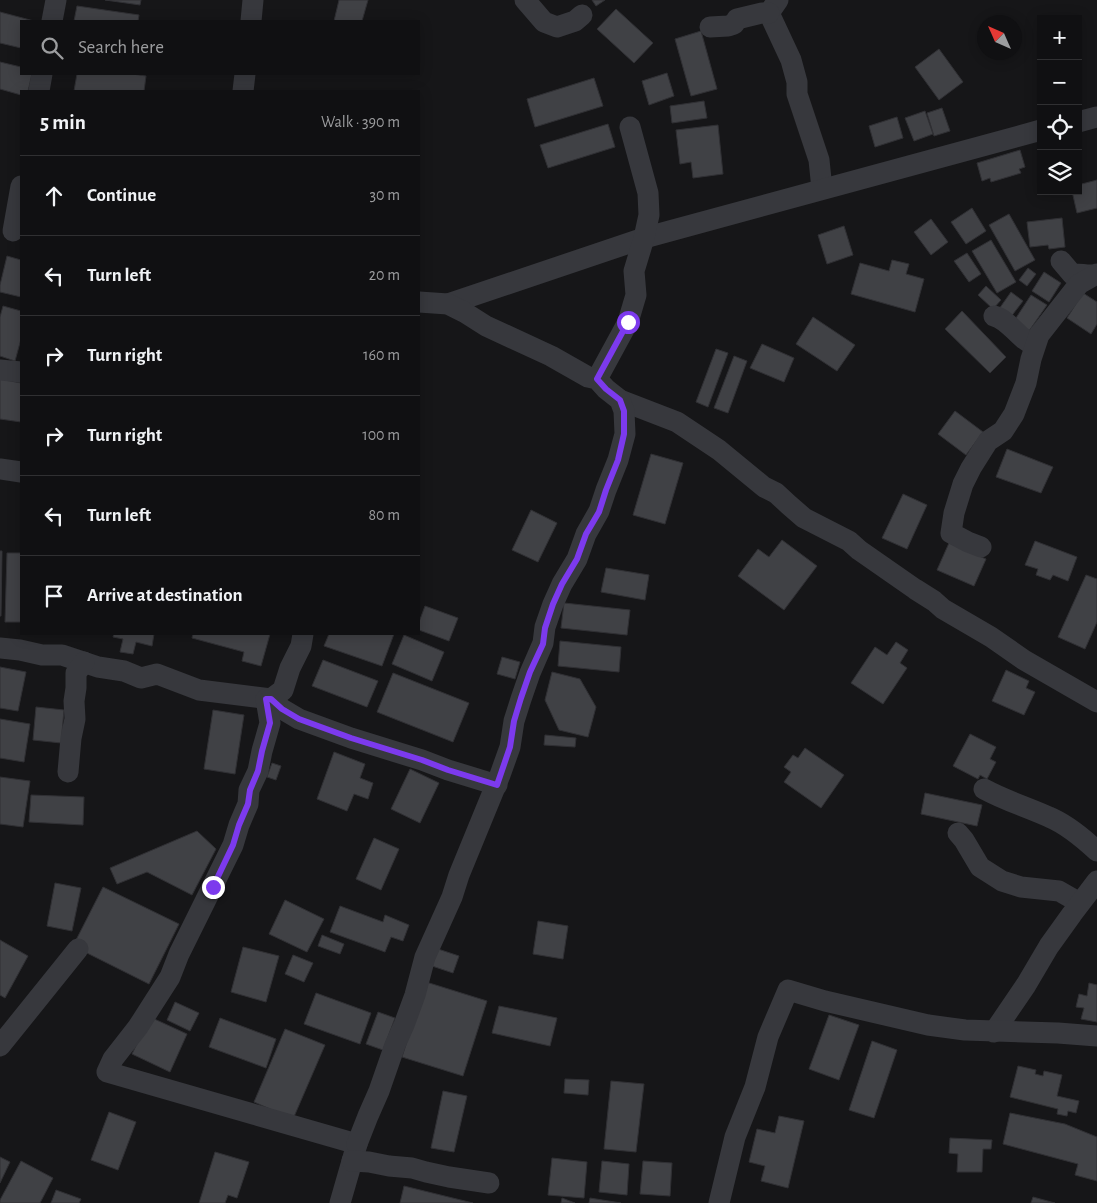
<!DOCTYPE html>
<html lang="en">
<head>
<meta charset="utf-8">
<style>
	body { margin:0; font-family:"Alegreya Sans",sans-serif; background:#19191b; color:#f1f3f6 }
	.controls { position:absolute; right:15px; top:15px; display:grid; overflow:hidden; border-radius:0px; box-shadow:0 2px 12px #0003 }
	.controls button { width:45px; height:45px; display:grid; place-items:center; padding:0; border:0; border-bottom:1px solid #303032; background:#101012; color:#f1f3f6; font:25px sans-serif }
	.compass { position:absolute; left:977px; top:15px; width:45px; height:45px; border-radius:50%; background:#101012; box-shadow:0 2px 12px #0003; rotate:315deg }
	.stop { position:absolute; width:15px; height:15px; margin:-11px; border:4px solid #7c3aed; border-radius:50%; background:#fff }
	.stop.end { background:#7c3aed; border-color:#fff; box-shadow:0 1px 5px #0008 }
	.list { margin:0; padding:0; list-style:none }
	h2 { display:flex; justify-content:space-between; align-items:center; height:65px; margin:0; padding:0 20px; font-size:21px }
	h2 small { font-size:16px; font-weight:400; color:#9c9d9f }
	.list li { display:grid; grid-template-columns:32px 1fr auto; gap:15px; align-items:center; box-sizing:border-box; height:80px; padding:0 20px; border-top:1px solid #303032 }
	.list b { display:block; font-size:19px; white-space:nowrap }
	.list em { font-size:16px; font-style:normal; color:#9c9d9f }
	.icon { flex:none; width:28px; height:28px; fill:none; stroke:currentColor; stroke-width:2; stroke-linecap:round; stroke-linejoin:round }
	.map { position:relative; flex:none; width:1097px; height:1203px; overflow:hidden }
	.search { position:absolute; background:#101012; box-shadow:0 2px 12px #0003; left:20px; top:20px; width:400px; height:55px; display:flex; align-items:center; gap:12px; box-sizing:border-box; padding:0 18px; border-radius:0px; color:#9c9d9f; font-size:19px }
	.panel { position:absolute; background:#101012; box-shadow:0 2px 12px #0003; left:20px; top:90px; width:400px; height:545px; border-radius:0px }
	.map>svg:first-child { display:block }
</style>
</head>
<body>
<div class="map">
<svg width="1097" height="1203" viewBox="0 0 1097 1203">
	<rect width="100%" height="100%" fill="#161618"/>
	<g fill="#404145" stroke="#303034">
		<path d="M105,0H141L140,5Z"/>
		<path d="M339,0H368L362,21H334Z"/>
		<path d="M592,0H605L596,6Z"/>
		<path d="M77,6L139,15L138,21H74Z"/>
		<path d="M616,9L653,43L634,63L597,29Z"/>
		<path d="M0,12L34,21H21V48L0,43Z"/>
		<path d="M701,31L717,89L691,96L675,39Z"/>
		<path d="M939,49L963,82L939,100L915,67Z"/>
		<path d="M0,62L21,67V74H32L28,91H21V95L0,89Z"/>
		<path d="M667,73L674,96L649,105L642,81Z"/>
		<path d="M77,74H132L146,76L144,91H74Z"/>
		<path d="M594,78L603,106L535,127L527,99Z"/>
		<path d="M704,101L707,118L672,123L670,106Z"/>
		<path d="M942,108L950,131L934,136L927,113Z"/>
		<path d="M925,111L933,134L914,141L905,118Z"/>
		<path d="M897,117L903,138L875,147L869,126Z"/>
		<path d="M608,124L615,147L548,168L540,145Z"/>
		<path d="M718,125L723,174L693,178L691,162L680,164L676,130Z"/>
		<path d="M1020,150L1025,167L1019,169L1021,173L991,182L990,178L982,181L977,163Z"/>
		<path d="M1097,180V208L1077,213L1072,191H1078V185Z"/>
		<path d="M972,208L986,231L966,244L951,222Z"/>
		<path d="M1009,214L1035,260L1015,271L989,225Z"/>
		<path d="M1062,218L1065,247L1049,249L1048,245L1030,247L1027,222Z"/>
		<path d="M931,219L948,242L931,255L914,232Z"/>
		<path d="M844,226L853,255L827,264L818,235Z"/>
		<path d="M991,240L1016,282L997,293L972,251Z"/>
		<path d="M967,253L981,274L969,282L954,261Z"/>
		<path d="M7,256L21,260V297L0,292V285Z"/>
		<path d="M892,260L909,264L906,274L924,279L915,312L851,294L860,263L889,271Z"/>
		<path d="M1028,268L1036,274L1027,286L1019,280Z"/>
		<path d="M1044,272L1061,283L1049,302L1032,291Z"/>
		<path d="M986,286L1001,300L993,309L978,295Z"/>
		<path d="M1011,292L1023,301L1010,318L999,309Z"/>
		<path d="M1083,293L1097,302V324L1091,334L1067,318Z"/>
		<path d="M1031,295L1047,305L1029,331L1014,321Z"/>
		<path d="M3,306L21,311V339L15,361L0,356V317Z"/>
		<path d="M962,311L1006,357L990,373L945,329Z"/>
		<path d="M813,317L855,345L837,371L796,344Z"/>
		<path d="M762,344L794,358L784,382L750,368Z"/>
		<path d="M716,349L728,353L708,407L696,402Z"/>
		<path d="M734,356L747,361L728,413L714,408Z"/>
		<path d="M0,379L21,383V422L0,419Z"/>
		<path d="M955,411L983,432L966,455L938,434Z"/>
		<path d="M1007,449L1053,467L1041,493L996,477Z"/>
		<path d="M651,454L683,463L665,524L633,515Z"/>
		<path d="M903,494L927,505L907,549L882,538Z"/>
		<path d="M531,510L557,523L538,562L512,550Z"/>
		<path d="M782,540L817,566L784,610L738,576L758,549L769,557Z"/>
		<path d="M1035,541L1077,557L1068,581L1053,575L1050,580L1036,575L1038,569L1025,565Z"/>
		<path d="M949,543L986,559L974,586L937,570Z"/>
		<path d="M0,551H2L1,616H0Z"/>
		<path d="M7,553H21V622H5Z"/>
		<path d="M606,568L649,575L645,600L601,592Z"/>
		<path d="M1086,575L1097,579V622L1085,649L1058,637Z"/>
		<path d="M564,603L630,610L627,635L561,628Z"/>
		<path d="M425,606L458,618L449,641L419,630V622Z"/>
		<path d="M114,634H154L152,646L136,642L133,654L120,652L123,639L113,637Z"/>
		<path d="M193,634H270L261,666L242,661L244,652L192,638Z"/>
		<path d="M329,634H394L382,666L324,646Z"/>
		<path d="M404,635L444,652L432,681L392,664Z"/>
		<path d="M560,641L621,647L619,672L558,666Z"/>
		<path d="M896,642L908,650L900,663L907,668L883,704L851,683L875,647L887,655Z"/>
		<path d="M502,657L520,662L515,679L497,674Z"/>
		<path d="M323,660L378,681L367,707L312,686Z"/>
		<path d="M0,667L26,672L18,711L0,708Z"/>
		<path d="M1006,670L1029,681L1026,688L1035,692L1024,715L992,701Z"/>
		<path d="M552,672L580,679L596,707L588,737L559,730L545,700Z"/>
		<path d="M393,673L469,703L453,742L377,712Z"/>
		<path d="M36,707L64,710L61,743L33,740Z"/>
		<path d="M213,710L244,715L235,774L204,769Z"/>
		<path d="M0,719L30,724L24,762L0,758Z"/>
		<path d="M970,734L996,747L990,759L996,762L987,779L980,775L978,779L953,766Z"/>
		<path d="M545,735L576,738L575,747L544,745Z"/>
		<path d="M805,748L844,775L821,808L784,782L791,772L784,767L793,755L798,758Z"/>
		<path d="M334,752L365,764L360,778L373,783L368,799L354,794L347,811L317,799Z"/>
		<path d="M272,763L281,766L276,780L267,777Z"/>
		<path d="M410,769L439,783L420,823L391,809Z"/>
		<path d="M0,777L30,781L23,827L0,824Z"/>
		<path d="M925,793L982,805L977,826L921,814Z"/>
		<path d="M31,795L84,797L83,825L29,822Z"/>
		<path d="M197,831L216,849L192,895L147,872L117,884L110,868Z"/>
		<path d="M374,838L399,849L381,890L356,879Z"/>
		<path d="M55,883L81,888L72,931L47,926Z"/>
		<path d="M103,887L179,924L149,984L73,946Z"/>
		<path d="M285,900L324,919L307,952L269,934Z"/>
		<path d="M340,906L383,922L385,915L409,925L403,941L391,937L385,952L330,932Z"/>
		<path d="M538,921L568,926L563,959L533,954Z"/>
		<path d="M322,935L344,944L340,954L318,946Z"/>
		<path d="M0,940L28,956L5,998L0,995Z"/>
		<path d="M243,947L279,956L266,1002L231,992Z"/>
		<path d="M438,949L459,956L453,973L432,966Z"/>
		<path d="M293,955L313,963L304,982L285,974Z"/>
		<path d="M426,982L487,1001L463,1076L402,1057Z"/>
		<path d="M1089,983L1097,985V1022L1081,1019L1084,1008L1076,1007L1079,994L1087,996Z"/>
		<path d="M316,993L371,1013L360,1044L304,1024Z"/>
		<path d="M175,1002L199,1013L190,1031L167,1020Z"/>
		<path d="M499,1006L557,1018L550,1046L492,1033Z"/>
		<path d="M378,1012L395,1018L383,1050L366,1044Z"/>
		<path d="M829,1015L859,1025L839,1080L809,1069Z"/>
		<path d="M150,1017L187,1034L170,1072L132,1054Z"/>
		<path d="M220,1018L276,1039L266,1068L209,1047Z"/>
		<path d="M285,1029L325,1045L293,1119L254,1102Z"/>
		<path d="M872,1041L897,1050L874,1118L849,1110Z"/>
		<path d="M1018,1066L1036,1070L1035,1074L1043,1076L1044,1071L1062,1075L1057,1096L1079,1101L1076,1113L1068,1111L1067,1116L1057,1114L1058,1109L1010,1097Z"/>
		<path d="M565,1079L589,1080L588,1095L564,1093Z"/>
		<path d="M611,1081L644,1084L636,1152L604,1149Z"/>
		<path d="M443,1091L467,1096L454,1152L431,1148Z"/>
		<path d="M109,1112L136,1122L118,1170L91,1160Z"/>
		<path d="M1010,1113L1065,1124L1097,1137V1181L1075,1175L1078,1164L1003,1144Z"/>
		<path d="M779,1116L804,1121L788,1188L761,1181L765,1166L749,1162L757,1129L775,1133Z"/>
		<path d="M950,1138L992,1140L991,1149H983L982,1172H957L958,1154L949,1153Z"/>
		<path d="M215,1152L249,1162L237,1198L228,1195L225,1203H199Z"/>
		<path d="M0,1157L10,1162L0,1183Z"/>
		<path d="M552,1158L587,1162L584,1198L548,1195Z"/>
		<path d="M21,1161L53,1178L40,1203H0V1200Z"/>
		<path d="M602,1161L629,1164L627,1195L599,1192Z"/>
		<path d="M643,1161L672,1163L670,1196L640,1194Z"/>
		<path d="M404,1186L473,1203H400Z"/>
		<path d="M56,1190L81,1199L79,1203H51Z"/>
		<path d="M1033,1197L1055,1203H1031Z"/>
		<path d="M562,1198L575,1203H561Z"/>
		<path d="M590,1198L621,1203H589Z"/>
	</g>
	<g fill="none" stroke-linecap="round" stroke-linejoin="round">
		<g stroke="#37383d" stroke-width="21">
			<path d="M525,0L544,22L557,27L575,21L582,15"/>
			<path d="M778,0L769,13L791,60L797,82V94L819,160L822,189"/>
			<path d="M52,21L56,0"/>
			<path d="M251,21L253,0"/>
			<path d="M710,27L728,26L734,24L737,19L762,13H769"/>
			<path d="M39,91L42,74"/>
			<path d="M243,91L245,74"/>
			<path d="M1078,122L1097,117"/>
			<path d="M13,231L21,186"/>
			<path d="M1061,261L1072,274C1080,273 1090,277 1097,274"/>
			<path d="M448,304L644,238L1041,130"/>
			<path d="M994,316C1006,319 1014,331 1024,339C1027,341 1031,343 1034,346"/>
			<path d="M0,370L21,372"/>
			<path d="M597,379L628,322L636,295L634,271L644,238L649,215L648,193L630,127"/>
			<path d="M620,400L677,422L719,450L764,487L776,493L789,505L804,518L849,541L859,550L915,589L934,601L943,609L991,637L1024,660L1097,702"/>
			<path d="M0,469L21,472"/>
			<path d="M981,547L968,542L951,533L954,513L963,484L971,468L988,441L1003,431L1014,414L1026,383L1031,359L1039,335L1079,284L1093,276"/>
			<path d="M0,648L20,650L42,655H62L98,667L124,671L141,678L157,674L199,690L271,699L282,709L299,719L351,738L422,760L448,770L497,785"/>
			<path d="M266,699L270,723L262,751L258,771L249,790L248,804L239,825L233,845L179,954L170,977L138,1027L113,1059L107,1072L357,1144L340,1203"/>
			<path d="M271,699L283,690L290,668L301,646L303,634"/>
			<path d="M68,772L71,738L75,719L74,701L76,688V673L84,662"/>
			<path d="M984,789C1006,801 1027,807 1049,817C1066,824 1084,839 1097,851"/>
			<path d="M958,833L964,840L980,867L1002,881L1021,887L1059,891L1080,903"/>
			<path d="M994,1032L1026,985L1049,946L1072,914L1097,881"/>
			<path d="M0,1046L78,949"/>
			<path d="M357,1144L368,1116L379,1091L395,1045L404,1025L415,995L425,957L452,897L459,875L500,775L510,747L514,721L521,699L530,673L543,643L545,627L553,604L562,584L577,559L586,534L599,511L606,490L618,460L625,434L624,411L620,400L606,389L597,379L588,377L551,356L486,326L464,312L448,304L419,302"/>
			<path d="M352,1161L369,1162L389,1166L412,1168L426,1172L449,1177L489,1183"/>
			<path d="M719,1203L735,1137L755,1087L768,1037L788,990L825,1001L928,1025L965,1030L1058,1033L1097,1036"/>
		</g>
	</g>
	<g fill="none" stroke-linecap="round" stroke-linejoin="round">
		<path stroke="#7c3aed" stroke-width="6" d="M213,887L233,845L239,825L248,804L250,790L258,771L262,751L270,723L266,699H271L282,709L299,719L351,738L422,760L448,770L497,785L510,747L514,721L521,698L530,672L543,644L545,628L553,604L562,584L577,559L586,534L599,512L606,490L618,460L624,434V411L620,400L606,389L597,379L628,322"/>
	</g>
</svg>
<div class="controls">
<button>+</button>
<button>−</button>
<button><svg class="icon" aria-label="locate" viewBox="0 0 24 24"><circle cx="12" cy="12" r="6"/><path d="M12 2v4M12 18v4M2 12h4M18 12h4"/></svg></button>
<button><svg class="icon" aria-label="layers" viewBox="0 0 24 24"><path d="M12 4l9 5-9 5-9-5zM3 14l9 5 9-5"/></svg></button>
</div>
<svg class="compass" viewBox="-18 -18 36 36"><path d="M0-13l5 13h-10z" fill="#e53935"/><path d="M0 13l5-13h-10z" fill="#9c9d9f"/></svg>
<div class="stop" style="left:628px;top:322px"></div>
<div class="stop end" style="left:213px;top:887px"></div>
<div class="search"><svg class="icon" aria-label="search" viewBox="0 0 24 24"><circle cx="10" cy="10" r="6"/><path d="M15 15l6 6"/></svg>Search here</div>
<section class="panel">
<h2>5 min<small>Walk · 390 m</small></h2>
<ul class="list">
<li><svg class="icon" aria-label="ahead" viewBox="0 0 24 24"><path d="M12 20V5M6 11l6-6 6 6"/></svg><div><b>Continue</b></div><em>30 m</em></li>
<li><svg class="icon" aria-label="left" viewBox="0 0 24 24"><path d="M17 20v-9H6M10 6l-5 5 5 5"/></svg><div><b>Turn left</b></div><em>20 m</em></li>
<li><svg class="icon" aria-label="right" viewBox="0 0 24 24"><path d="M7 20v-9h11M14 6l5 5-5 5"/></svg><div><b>Turn right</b></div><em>160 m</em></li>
<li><svg class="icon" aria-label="right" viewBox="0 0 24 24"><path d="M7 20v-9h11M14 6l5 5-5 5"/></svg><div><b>Turn right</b></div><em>100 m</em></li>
<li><svg class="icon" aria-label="left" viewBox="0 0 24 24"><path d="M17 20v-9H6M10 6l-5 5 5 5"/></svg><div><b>Turn left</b></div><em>80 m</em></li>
<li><svg class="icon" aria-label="arrive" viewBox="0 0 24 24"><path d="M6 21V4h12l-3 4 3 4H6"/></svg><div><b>Arrive at destination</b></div></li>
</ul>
</section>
</div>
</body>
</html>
